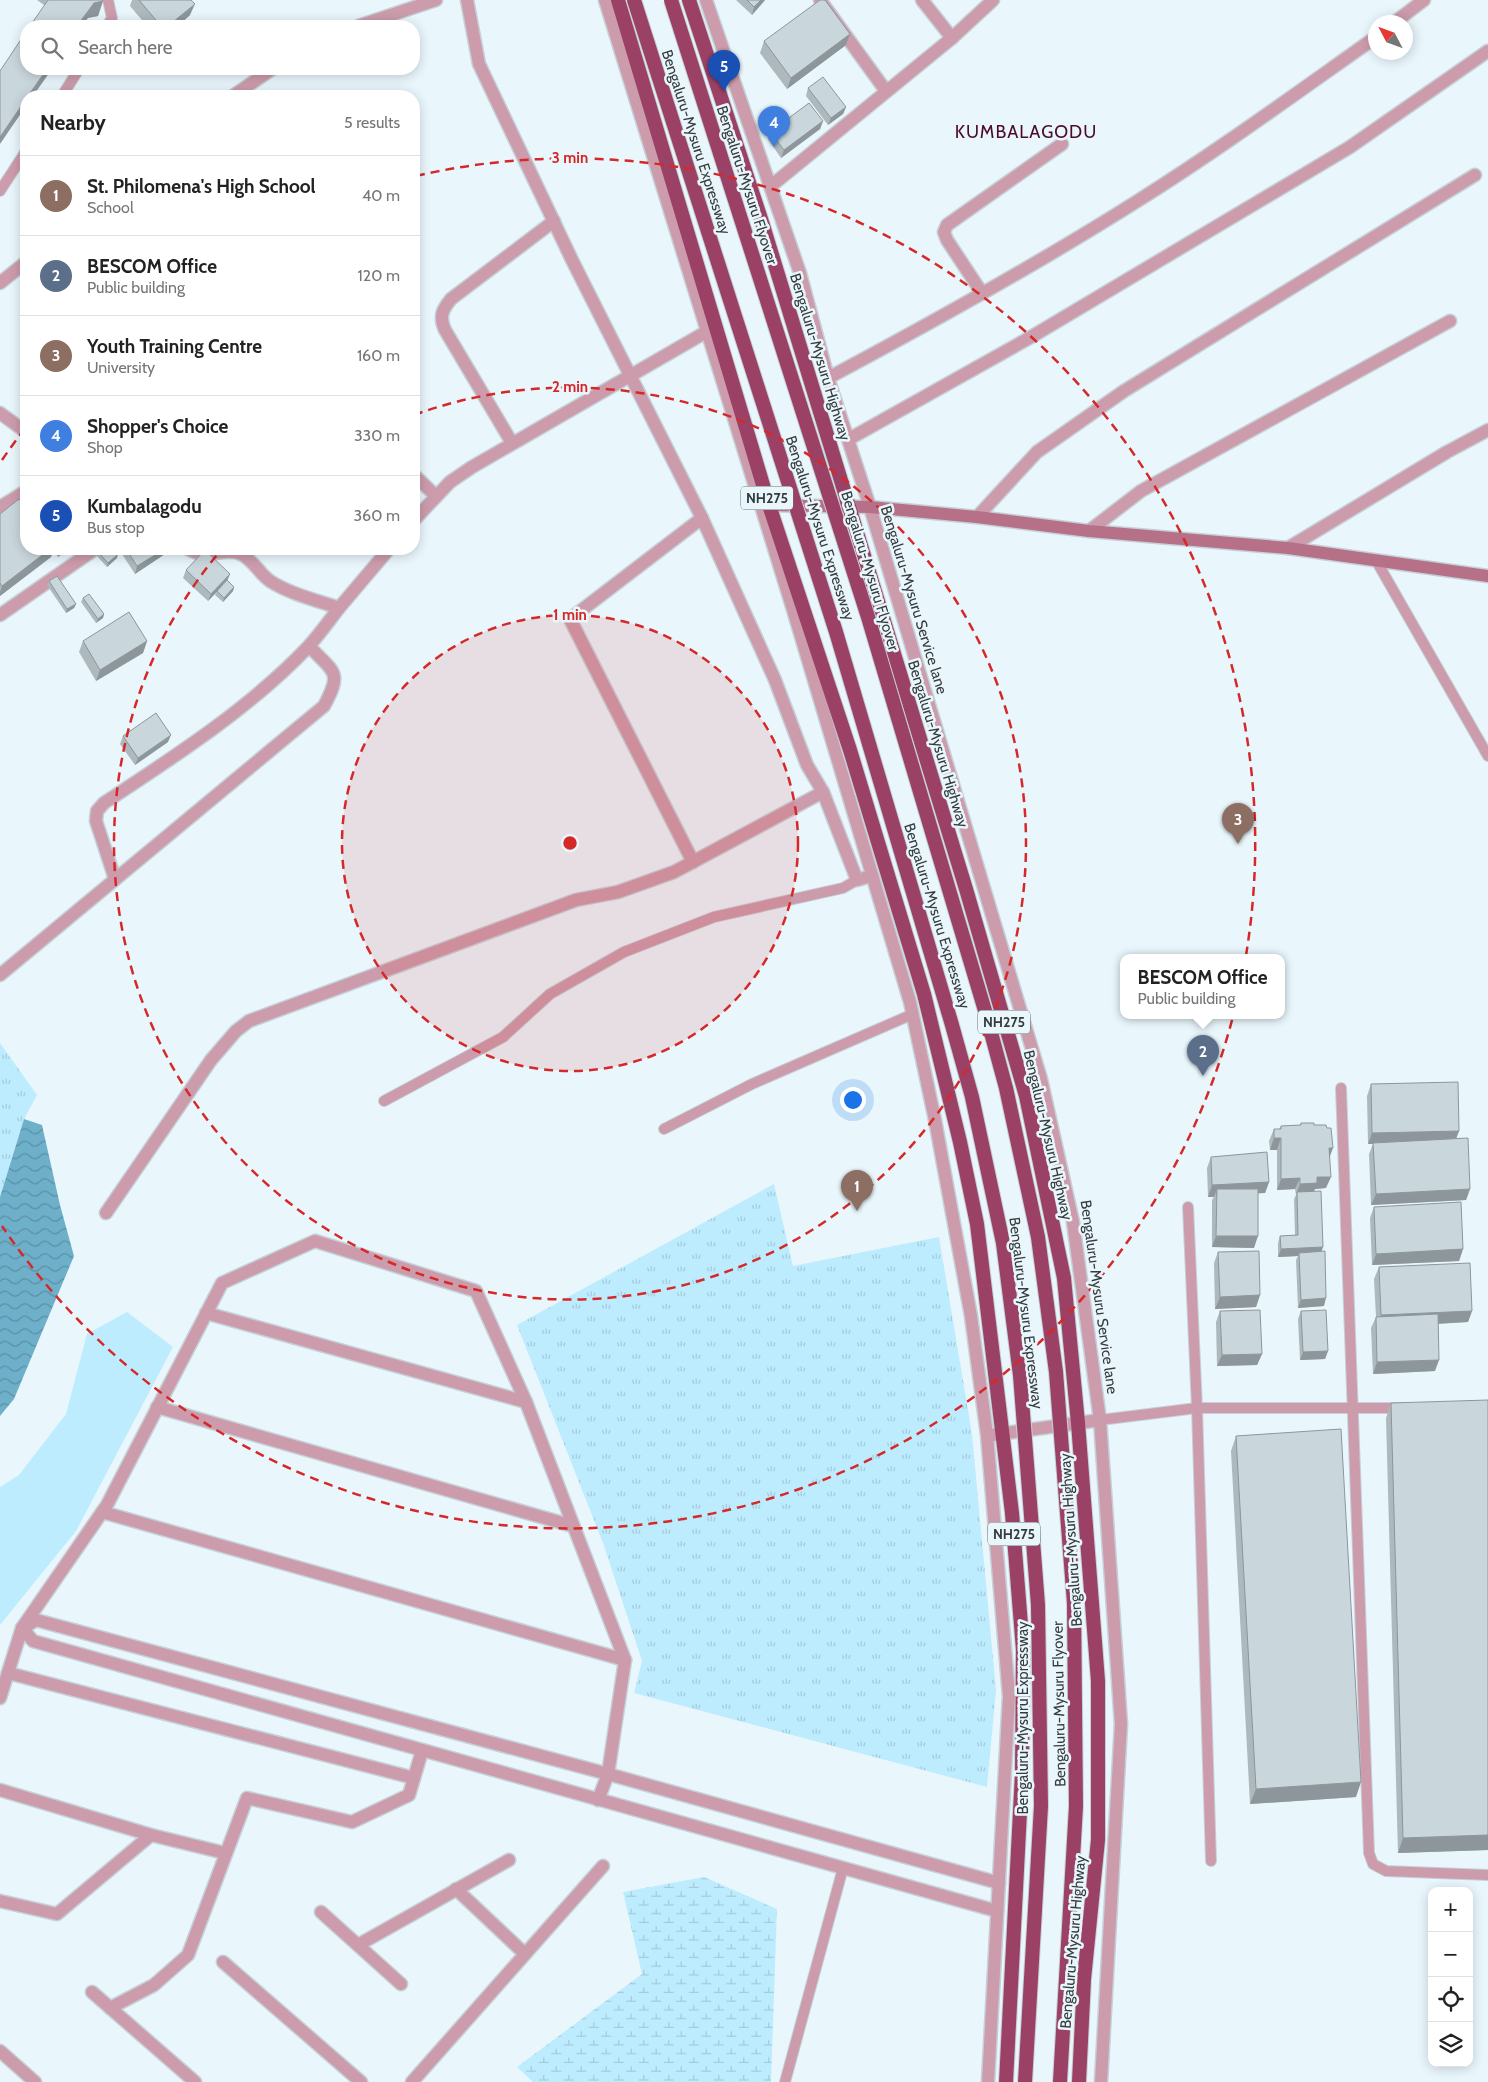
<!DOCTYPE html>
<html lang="en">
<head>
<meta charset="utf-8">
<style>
	body { margin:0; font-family:Cabin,sans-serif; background:#f6f6f6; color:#222 }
	.controls { position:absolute; right:15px; bottom:15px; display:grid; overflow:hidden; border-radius:10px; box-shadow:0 2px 12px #0003 }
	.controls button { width:45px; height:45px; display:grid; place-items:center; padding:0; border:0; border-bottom:1px solid #e0e0e0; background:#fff; color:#222; font:25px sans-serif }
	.compass { position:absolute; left:1368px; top:15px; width:45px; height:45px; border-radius:50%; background:#fff; box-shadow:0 2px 12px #0003; rotate:311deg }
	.you { position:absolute; left:852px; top:1099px; width:18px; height:18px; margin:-12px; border:4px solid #fff; border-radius:50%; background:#1a73e8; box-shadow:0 0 0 8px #1a73e833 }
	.badge { display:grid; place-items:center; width:32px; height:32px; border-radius:50%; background:#d93025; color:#fff; font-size:16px; font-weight:700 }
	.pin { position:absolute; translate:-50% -41px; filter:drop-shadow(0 1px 2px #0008) }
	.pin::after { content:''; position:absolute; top:26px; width:18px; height:15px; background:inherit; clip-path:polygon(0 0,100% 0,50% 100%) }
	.popup { position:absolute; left:1120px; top:954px; width:165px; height:65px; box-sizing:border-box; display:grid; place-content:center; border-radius:10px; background:#fff; filter:drop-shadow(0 1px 4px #0005); font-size:16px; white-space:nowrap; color:#767676 }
	.popup b { font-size:19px; color:#222 }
	.popup::after { content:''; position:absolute; left:50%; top:100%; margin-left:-10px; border:10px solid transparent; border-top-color:#fff }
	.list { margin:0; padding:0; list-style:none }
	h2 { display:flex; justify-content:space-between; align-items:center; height:65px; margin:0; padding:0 20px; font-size:21px }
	h2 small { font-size:16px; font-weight:400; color:#767676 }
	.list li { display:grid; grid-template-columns:32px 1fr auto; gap:15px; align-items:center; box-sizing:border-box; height:80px; padding:0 20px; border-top:1px solid #e0e0e0 }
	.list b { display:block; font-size:19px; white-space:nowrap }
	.list p { margin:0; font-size:16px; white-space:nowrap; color:#767676 }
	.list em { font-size:16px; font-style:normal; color:#767676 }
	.icon { flex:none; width:28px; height:28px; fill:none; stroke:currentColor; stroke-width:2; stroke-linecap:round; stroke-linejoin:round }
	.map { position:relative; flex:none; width:1488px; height:2082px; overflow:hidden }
	.search { position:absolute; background:#fff; box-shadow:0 2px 12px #0003; left:20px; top:20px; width:400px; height:55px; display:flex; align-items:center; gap:12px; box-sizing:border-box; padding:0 18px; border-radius:20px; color:#767676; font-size:19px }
	.panel { position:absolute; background:#fff; box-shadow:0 2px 12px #0003; left:20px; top:90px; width:400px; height:465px; border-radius:20px }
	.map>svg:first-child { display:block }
</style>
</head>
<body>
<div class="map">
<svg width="1488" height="2082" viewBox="0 0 1488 2082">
	<defs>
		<pattern id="grass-tufts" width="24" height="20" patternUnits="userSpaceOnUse" patternTransform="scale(1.25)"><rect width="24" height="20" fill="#bdecfe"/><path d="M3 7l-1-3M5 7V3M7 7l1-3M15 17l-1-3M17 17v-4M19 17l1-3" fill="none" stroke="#a3cbdb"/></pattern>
		<pattern id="wetland-marsh" width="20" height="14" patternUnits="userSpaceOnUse" patternTransform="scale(1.25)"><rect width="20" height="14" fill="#bdecfe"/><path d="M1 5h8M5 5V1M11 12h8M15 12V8" fill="none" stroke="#a3cbdb"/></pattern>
		<pattern id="water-waves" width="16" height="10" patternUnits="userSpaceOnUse" patternTransform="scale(1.25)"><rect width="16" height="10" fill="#6eb0c9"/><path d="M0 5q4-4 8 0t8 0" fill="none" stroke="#5b90a4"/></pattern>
	</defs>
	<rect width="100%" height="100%" fill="#e9f7fc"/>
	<g fill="url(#grass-tufts)">
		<path d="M0,1043L37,1095L24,1119L0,1197Z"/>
		<path d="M774,1184L793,1266L939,1237L972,1434L996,1690L987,1787L634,1693L642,1661L603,1543L517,1325Z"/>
	</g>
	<path fill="url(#wetland-marsh)" d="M704,1877L777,1909L771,2082H533L517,2067L642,1974L623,1892Z"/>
	<path fill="#bdecfe" d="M127,1312L173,1347L76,1531L0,1625V1487L19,1475L66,1414L87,1334Z"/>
	<path fill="url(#water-waves)" d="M24,1119L42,1125L60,1205L74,1256L14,1399L0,1416V1197Z"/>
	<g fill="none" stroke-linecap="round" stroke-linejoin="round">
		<g stroke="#c5d1d6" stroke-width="12">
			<g id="service">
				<path d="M107,26L112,18L108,0"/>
				<path d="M62,96L79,69"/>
				<path d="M0,191L26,151"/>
				<path d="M1377,562L1488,756"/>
				<path d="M1341,1088L1369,1853L1373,1864L1386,1871L1488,1875"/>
				<path d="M384,1101L503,1037L550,994L624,952L714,917L843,888L857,880"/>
				<path d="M664,1129L752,1084L913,1014"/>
				<path d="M1188,1207L1197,1408L1211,1861"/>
				<path d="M1100,1420L1197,1408H1402"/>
				<path d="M785,2082L843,1868"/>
			</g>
		</g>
		<g stroke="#c5d1d6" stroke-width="15">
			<g id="minor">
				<path d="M467,0L479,64L572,260L702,518L775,680L807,765L823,792L857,880L871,876"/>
				<path d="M820,0L886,91"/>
				<path d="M922,0L952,38"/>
				<path d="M1395,22L1424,0"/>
				<path d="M358,26L436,0"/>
				<path d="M233,96L272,69"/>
				<path d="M771,186L952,38L993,0"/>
				<path d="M0,283L26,262"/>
				<path d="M982,293L947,240L944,232L947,225L1062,144"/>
				<path d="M828,378C933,322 1038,264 1139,200C1220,149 1298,92 1376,37"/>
				<path d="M0,413L26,432"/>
				<path d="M849,439L1031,337L1350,147L1488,51"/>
				<path d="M512,443L445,330C439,317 442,310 451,299L554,221"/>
				<path d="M414,475L436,496"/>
				<path d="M0,507L26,491"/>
				<path d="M977,517L1037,452L1124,391L1475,175"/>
				<path d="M414,520L450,482L472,467L706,332"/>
				<path d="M1089,531L1141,491L1450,321"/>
				<path d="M1288,548L1447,452L1488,430"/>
				<path d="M339,608L389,549"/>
				<path d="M0,615L95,549"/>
				<path d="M693,862L570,619L702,518"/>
				<path d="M115,879L96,821L97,811L104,803C174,757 250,708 308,647C319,635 329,621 339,608C316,600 290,594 270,581C259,573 253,560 241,554C225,546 207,561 188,549"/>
				<path d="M0,975L324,706C343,671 334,673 309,646"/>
				<path d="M106,1213L211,1060L236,1031L249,1021L576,900L618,892L674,872L823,792"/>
				<path d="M206,1313L526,1402"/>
				<path d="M157,1407L573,1526"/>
				<path d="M102,1512L625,1660"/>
				<path d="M25,1627L36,1620L608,1774L999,1883"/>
				<path d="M22,1628L33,1641L997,1911"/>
				<path d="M8,1673L414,1778"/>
				<path d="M0,1698L22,1628L107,1505L222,1283L315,1241L476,1291L526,1402L625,1660L608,1774L598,1800"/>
				<path d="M0,1790L151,1835L225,1853"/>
				<path d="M456,1889L525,1954"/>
				<path d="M0,1901L57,1914L151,1835"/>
				<path d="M321,1912L401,1984"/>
				<path d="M358,1945L509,1860"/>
				<path d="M223,1962L361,2082"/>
				<path d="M92,1992L195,2082"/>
				<path d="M110,2008L154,1985L188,1955L247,1798L352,1822L409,1795L422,1751"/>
				<path d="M0,2051L35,2082"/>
				<path d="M412,2082L603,1866"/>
			</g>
		</g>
		<g stroke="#c5d1d6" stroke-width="15">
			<g id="tertiary">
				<path d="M605,0L794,613L910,1002L935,1120L971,1316L987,1435L1009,1696L988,2082"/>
				<path d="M706,0L800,273L828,378L870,507L1041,1079L1073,1222L1100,1420L1121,1724L1101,2082"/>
				<path d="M992,1435L1100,1420"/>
			</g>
		</g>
		<g stroke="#c5d1d6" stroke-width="15">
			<path id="secondary" d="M769,505L870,507L977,517L1089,531L1288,548L1488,576"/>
		</g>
		<g stroke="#c5d1d6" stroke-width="16">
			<g id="trunk">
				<path d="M618,0L769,505L850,750L924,994L960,1142L977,1224L1012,1513L1023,1650L1022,1773L1006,2082"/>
				<path d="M689,0L761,219L966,889L1026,1096L1064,1278L1078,1423L1098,1681V1840L1084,1979L1079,2082"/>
			</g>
		</g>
		<use href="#service" stroke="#cd9cac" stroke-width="10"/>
		<use href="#minor" stroke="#cd9cac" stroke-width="12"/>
		<use href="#tertiary" stroke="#cd9cac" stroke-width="12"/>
		<use href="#secondary" stroke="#b67189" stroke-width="12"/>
		<use href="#trunk" stroke="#9c4166" stroke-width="14"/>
		<g stroke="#c5d1d6" stroke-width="16" stroke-linecap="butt">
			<g id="trunk-bridge">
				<path d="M634,0L836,632L952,1025L972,1097L1003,1243L1020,1375L1038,1605L1041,1806L1025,2082"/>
				<path d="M671,0L868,617L986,1014L1006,1088L1038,1237L1056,1372L1074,1603L1076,1806L1060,2082"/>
			</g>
		</g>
		<use href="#trunk-bridge" stroke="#9c4166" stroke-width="14"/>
	</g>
	<g fill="#adb9bd">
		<path d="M37,0H103L98,16L88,18L44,5Z"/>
		<path d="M132,0H191L190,15L178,26H147L130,6Z"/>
		<path d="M736,0H765L752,15Z"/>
		<path d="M764,41L846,45L787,89L760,53Z"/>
		<path d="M808,88L846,107L843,114L828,125L806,96Z"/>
		<path d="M823,121L820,129L781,158L768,139L770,132Z"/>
		<path d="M0,514L26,549H69L58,557L53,550L51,557L0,596Z"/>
		<path d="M121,549H170L168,552L135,574L120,551Z"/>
		<path d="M98,552L117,558L107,567L97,556Z"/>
		<path d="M186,570L230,574L227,580L234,587L233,591L223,602L215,595L217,592L208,601L183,578Z"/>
		<path d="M49,581L76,604L74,608L66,613L47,585Z"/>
		<path d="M83,598L104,614L103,618L96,623L81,602Z"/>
		<path d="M83,641H147L143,653L96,681L79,652Z"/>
		<path d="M123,736L168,742L135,765L120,744Z"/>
		<path d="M1371,1084L1459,1131L1456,1138L1470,1189L1466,1200L1371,1205L1369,1154L1373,1144H1368L1367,1096Z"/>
		<path d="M1301,1123L1314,1125L1329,1158L1326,1188L1315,1189L1314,1191L1323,1247L1321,1252L1324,1306L1298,1308L1296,1260L1298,1256L1278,1257V1243L1280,1236L1295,1235L1294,1199L1296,1195L1295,1189L1277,1190V1150H1270L1269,1141L1274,1129H1279L1281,1126L1300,1125Z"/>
		<path d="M1211,1157L1269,1182L1265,1193H1258L1254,1248L1212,1247V1200L1214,1197H1208L1207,1168Z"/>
		<path d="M1374,1207L1463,1249L1459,1261L1372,1265L1370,1218Z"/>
		<path d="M1218,1252L1260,1295L1256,1307L1215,1309L1214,1263Z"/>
		<path d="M1379,1267L1472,1311L1468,1322L1438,1324L1435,1371L1373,1374L1371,1328L1376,1317L1374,1279Z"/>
		<path d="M1220,1311L1262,1354L1257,1365L1217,1366L1216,1322Z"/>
		<path d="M1301,1311L1328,1351L1325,1359L1300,1360L1298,1319Z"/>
		<path d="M1391,1403L1488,1850L1398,1853L1386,1418Z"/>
		<path d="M1236,1436L1356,1797L1250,1804L1231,1451Z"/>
	</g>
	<g fill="#8d969a">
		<path d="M761,0H765L752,15L754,7Z"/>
		<path d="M103,1L98,16L88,18L82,26H77L94,3Z"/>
		<path d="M195,4L190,15L178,26H168Z"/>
		<path d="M850,34L846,45L787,89L791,78Z"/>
		<path d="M47,69H52L33,96H28Z"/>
		<path d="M26,99V106L0,144V137Z"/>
		<path d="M846,107L843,114L828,125L831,118Z"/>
		<path d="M823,121L820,129L781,158L784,150Z"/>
		<path d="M50,549H54L51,557L0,596V592L2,586Z"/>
		<path d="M61,549H69L58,557Z"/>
		<path d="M165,549H170L168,552L135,574L137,566Z"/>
		<path d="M118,554L117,558L107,567L108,563Z"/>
		<path d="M230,574L227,581L208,601L211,594Z"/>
		<path d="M234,587L233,591L223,602L224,598Z"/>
		<path d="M76,604L74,608L66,613L67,609Z"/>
		<path d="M104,614L103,618L96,623L98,619Z"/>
		<path d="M147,641L143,653L96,681L100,670Z"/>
		<path d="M171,735L168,742L135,765L138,758Z"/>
		<path d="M1459,1131L1455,1142L1368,1144L1372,1133Z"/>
		<path d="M1274,1138H1281L1277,1150H1270Z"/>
		<path d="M1329,1148H1333L1329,1159Z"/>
		<path d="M1317,1177H1331L1326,1188L1315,1189L1313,1194L1297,1192L1300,1184Z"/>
		<path d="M1300,1178L1295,1189L1277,1190L1281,1179Z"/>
		<path d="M1269,1182L1265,1193L1216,1196L1217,1189L1214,1197H1208L1212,1185Z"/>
		<path d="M1470,1189L1466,1200L1371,1205L1376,1194Z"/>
		<path d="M1216,1236H1258L1254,1248L1212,1247Z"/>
		<path d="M1323,1247L1320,1255L1299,1253L1298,1256L1278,1257L1281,1249Z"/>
		<path d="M1463,1249L1459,1261L1372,1265L1376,1254Z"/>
		<path d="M1260,1295L1256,1307L1215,1309L1220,1297Z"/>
		<path d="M1326,1298L1324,1306L1298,1308L1301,1300Z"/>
		<path d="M1472,1311L1468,1322L1376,1327L1381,1315Z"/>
		<path d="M1328,1351L1325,1359L1300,1360L1303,1352Z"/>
		<path d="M1262,1354L1257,1365L1217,1366L1222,1355Z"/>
		<path d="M1439,1360L1435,1371L1373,1374L1377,1362Z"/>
		<path d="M1361,1782L1356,1797L1250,1804L1256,1789Z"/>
		<path d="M1488,1835V1850L1398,1853L1403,1838Z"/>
	</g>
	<g fill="#c9d7dc" stroke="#8d969a">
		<path d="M48,0H103V1L94,3L77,26H30Z"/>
		<path d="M139,0H191L195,4L168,26H161Z"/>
		<path d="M747,0H761L754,7Z"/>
		<path d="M820,0H825L850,34L791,78L764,41Z"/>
		<path d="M26,32V69H47L28,96H26V99L0,137V71Z"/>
		<path d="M823,77L846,107L831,118L808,88Z"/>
		<path d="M809,103L823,121L784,150L770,132Z"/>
		<path d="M19,499L26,508V549H50L2,586L0,583V514Z"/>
		<path d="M102,549H114L118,554L108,563L98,552Z"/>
		<path d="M126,549H165L137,566Z"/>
		<path d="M205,550L230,574L211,594L186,570Z"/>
		<path d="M57,576L76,604L67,609L49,581Z"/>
		<path d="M227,580L234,587L224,598L217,591Z"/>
		<path d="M89,594L104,614L98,619L83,598Z"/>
		<path d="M129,612L147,641L100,670L83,641Z"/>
		<path d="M156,713L171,735L138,758L123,736Z"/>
		<path d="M1458,1082L1459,1131L1372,1133L1371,1084Z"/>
		<path d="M1301,1123H1314V1125H1326L1327,1128H1331L1333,1148H1329L1331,1177H1317V1183L1300,1184V1178L1281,1179V1138H1274V1129H1281V1126L1301,1125Z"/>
		<path d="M1468,1138L1470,1189L1376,1194L1373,1143Z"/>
		<path d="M1267,1152L1269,1182L1212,1185L1211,1157Z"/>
		<path d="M1217,1189H1258V1236H1216Z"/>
		<path d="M1321,1191L1323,1247L1281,1249L1280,1236L1298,1235L1297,1192Z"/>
		<path d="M1461,1202L1463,1249L1376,1254L1374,1207Z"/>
		<path d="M1259,1251L1260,1295L1220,1297L1218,1252Z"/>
		<path d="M1325,1251L1326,1298L1301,1300L1299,1253Z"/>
		<path d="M1470,1263L1472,1311L1381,1315L1379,1267Z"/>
		<path d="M1260,1310L1262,1354L1222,1355L1220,1311Z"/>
		<path d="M1326,1310L1328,1351L1303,1352L1301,1311Z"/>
		<path d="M1438,1314L1439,1360L1377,1362L1376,1317Z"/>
		<path d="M1488,1400V1835L1403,1838L1391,1403Z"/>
		<path d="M1341,1429L1361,1782L1256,1789L1236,1436Z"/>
	</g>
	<circle cx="570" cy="843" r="228" fill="#d62828" fill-opacity=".12"/>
	<g fill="none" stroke="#d62828" stroke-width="2.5" stroke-dasharray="9 6">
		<circle cx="570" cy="843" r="228"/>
		<path d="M414 415A456 456 0 1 1 221 550"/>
		<path d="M2 460A685 685 0 0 1 23 431M416 176A685 685 0 1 1 2 1226"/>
	</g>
	<g text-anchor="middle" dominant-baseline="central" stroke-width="5" stroke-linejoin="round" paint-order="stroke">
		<g fill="#e9f7fc" stroke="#6c7376" stroke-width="1">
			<rect x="741" y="486.5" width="52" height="23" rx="4"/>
			<rect x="978" y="1010.5" width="52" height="23" rx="4"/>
			<rect x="988" y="1522.5" width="52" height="23" rx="4"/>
		</g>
		<g font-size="14" font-weight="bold" fill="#363b3d">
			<text x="767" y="498">NH275</text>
			<text x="1004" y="1022">NH275</text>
			<text x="1014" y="1534">NH275</text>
		</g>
		<g font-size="15" fill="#363b3d" stroke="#e9f7fc">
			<text transform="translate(696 142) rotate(72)">Bengaluru-Mysuru Expressway</text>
			<text transform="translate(747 185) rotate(72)">Bengaluru-Mysuru Flyover</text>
			<text transform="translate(820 357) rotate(73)">Bengaluru-Mysuru Highway</text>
			<text transform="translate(820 528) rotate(72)">Bengaluru-Mysuru Expressway</text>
			<text transform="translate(870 571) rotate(73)">Bengaluru-Mysuru Flyover</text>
			<text transform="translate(914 600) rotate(73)">Bengaluru-Mysuru Service lane</text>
			<text transform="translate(938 744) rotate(73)">Bengaluru-Mysuru Highway</text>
			<text transform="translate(937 916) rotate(73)">Bengaluru-Mysuru Expressway</text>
			<text transform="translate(1048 1135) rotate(77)">Bengaluru-Mysuru Highway</text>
			<text transform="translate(1099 1297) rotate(82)">Bengaluru-Mysuru Service lane</text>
			<text transform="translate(1026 1313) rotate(83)">Bengaluru-Mysuru Expressway</text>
			<text transform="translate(1071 1540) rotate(-94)">Bengaluru-Mysuru Highway</text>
			<text transform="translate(1059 1704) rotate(-91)">Bengaluru-Mysuru Flyover</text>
			<text transform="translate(1023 1718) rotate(-90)">Bengaluru-Mysuru Expressway</text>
			<text transform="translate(1073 1942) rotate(-85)">Bengaluru-Mysuru Highway</text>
		</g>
		<g font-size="18" letter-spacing="1" fill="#4d0a29" stroke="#e9f7fc">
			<text x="1026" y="132">KUMBALAGODU</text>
		</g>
	</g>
	<circle cx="570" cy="843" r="8" fill="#d62828" stroke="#e9f7fc" stroke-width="2.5"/>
	<g font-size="15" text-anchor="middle" font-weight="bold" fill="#d62828" stroke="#e9f7fc" stroke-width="5" stroke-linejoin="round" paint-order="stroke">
		<text x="570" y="163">3 min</text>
		<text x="570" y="392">2 min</text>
		<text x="570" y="620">1 min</text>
	</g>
</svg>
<div class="controls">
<button>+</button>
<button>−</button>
<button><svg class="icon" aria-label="locate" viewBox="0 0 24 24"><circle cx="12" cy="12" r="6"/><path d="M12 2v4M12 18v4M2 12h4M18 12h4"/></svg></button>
<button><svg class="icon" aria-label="layers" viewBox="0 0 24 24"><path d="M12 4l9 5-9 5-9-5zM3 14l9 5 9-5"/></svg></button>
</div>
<svg class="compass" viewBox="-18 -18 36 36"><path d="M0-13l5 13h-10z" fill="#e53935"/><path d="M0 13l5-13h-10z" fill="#767676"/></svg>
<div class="you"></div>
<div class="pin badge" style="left:857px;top:1211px;background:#8d6e63">1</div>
<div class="pin badge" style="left:1203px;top:1076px;background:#5c6f8a">2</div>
<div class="popup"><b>BESCOM Office</b>Public building</div>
<div class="pin badge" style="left:1238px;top:844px;background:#8d6e63">3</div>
<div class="pin badge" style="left:774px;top:147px;background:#3f7fe0">4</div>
<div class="pin badge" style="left:724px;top:91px;background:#1a4fb4">5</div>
<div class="search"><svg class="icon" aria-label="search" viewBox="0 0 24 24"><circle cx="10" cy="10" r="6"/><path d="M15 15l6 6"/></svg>Search here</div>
<section class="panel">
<h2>Nearby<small>5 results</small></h2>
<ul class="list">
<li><span class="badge" style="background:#8d6e63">1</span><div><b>St. Philomena's High School</b><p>School</p></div><em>40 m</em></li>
<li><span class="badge" style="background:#5c6f8a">2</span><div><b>BESCOM Office</b><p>Public building</p></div><em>120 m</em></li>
<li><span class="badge" style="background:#8d6e63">3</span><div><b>Youth Training Centre</b><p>University</p></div><em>160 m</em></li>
<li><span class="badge" style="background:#3f7fe0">4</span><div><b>Shopper's Choice</b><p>Shop</p></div><em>330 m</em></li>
<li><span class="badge" style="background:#1a4fb4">5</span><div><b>Kumbalagodu</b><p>Bus stop</p></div><em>360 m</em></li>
</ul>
</section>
</div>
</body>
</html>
